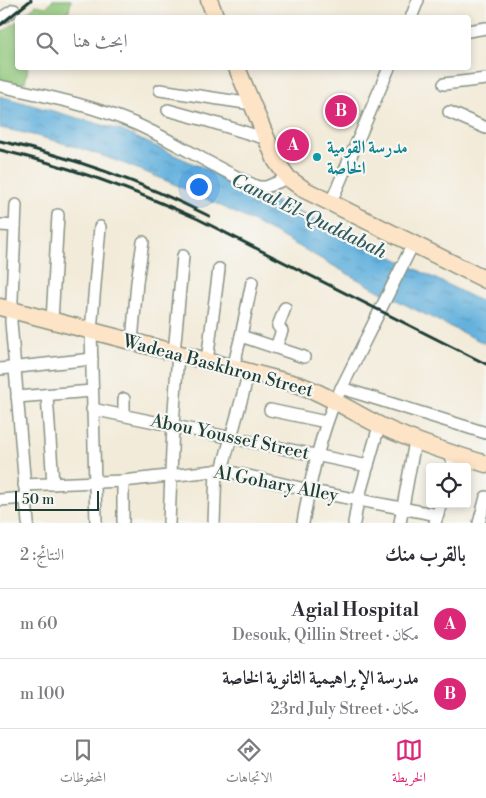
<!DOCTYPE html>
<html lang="ar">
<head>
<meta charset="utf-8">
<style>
	body { margin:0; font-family:"Libre Bodoni",Amiri,serif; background:#f2f2f3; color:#2b2b33; direction:rtl }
	.controls { position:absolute; right:15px; bottom:15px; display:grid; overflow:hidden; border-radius:5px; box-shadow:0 2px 8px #0003 }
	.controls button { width:45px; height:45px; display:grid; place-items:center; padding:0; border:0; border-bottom:1px solid #e1e1e2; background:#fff; color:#2b2b33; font:25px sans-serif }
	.scale { position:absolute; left:15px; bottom:12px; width:84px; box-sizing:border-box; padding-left:5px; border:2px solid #1f3d34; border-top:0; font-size:14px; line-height:18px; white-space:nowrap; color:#1f3d34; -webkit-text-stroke:4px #f6f6f2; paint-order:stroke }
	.you { position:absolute; left:198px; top:186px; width:18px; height:18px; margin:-12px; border:4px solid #fff; border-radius:50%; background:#1a73e8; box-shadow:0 0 0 8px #1a73e833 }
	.badge { display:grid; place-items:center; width:32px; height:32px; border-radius:50%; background:#db2777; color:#fff; font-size:16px; font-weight:700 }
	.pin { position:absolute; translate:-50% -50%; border:2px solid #fff; box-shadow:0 1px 5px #0006 }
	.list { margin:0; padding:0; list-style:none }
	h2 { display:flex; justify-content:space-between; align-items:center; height:65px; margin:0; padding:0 20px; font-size:21px }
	h2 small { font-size:16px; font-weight:400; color:#7c7c81 }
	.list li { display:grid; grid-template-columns:32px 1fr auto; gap:15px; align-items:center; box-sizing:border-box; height:70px; padding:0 20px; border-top:1px solid #e1e1e2 }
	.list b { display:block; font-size:19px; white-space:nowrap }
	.list p { margin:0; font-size:16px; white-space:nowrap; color:#7c7c81 }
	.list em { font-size:16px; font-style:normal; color:#7c7c81 }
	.icon { flex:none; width:28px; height:28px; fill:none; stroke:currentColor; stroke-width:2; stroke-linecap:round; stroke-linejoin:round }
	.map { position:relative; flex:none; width:486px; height:523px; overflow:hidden; direction:ltr }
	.search { position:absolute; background:#fff; box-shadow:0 2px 8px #0003; left:15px; right:15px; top:15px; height:55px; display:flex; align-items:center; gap:12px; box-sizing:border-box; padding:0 18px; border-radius:5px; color:#7c7c81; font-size:19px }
	.sheet { height:205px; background:#fff }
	nav { display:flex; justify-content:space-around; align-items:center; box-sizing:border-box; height:70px; border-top:1px solid #e1e1e2; background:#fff; font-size:14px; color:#7c7c81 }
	nav a { display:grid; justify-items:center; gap:2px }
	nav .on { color:#db2777 }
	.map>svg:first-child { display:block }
</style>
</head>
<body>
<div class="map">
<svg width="486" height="523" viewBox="0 0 486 523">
	<defs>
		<pattern id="water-ripples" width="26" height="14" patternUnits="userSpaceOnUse" patternTransform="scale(1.25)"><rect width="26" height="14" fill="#63b1dd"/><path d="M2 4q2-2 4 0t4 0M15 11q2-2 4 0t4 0" fill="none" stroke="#5191b4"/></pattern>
	</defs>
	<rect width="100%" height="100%" fill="#f6f6f2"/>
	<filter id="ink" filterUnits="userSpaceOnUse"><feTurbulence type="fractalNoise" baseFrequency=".02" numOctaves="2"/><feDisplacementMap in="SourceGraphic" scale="10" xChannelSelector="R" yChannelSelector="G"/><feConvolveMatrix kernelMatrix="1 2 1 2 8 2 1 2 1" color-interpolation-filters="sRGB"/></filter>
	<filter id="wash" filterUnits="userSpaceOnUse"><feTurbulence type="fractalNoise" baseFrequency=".0096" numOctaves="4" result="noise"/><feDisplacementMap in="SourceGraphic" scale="20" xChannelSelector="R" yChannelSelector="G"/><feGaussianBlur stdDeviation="1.12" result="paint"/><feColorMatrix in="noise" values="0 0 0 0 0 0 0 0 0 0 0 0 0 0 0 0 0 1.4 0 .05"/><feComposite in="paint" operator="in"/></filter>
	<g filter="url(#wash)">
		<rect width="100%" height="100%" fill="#f3ebd9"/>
		<g fill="#90c77a" stroke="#588257">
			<path d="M53,0H71L69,11H66L65,17H21L36,5L46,7Z"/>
			<path d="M17,21L18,68H28L25,82L10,85L0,83V34Z"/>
		</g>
		<path fill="url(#water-ripples)" stroke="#417788" d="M0,96L120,130L332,227L486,304V344C451,327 415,310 381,292C345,273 310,252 275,233C188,188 97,146 0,128Z"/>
	</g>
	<g filter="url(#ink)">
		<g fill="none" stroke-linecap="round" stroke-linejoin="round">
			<g stroke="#899486" stroke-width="14">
				<g id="street">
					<path d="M411,18L418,0"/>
					<path d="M0,19L14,10"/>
					<path d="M468,31L486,28"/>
					<path d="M444,84L486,79"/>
					<path d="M0,86C46,96 92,105 136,124C178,143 216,169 258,187H266L288,178"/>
					<path d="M160,90L252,104"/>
					<path d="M168,110L208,121L267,139"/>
					<path d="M449,112L486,128"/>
					<path d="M331,202L389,68"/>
					<path d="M16,205L11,322L28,523"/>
					<path d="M0,225L15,226"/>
					<path d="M52,321L58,215"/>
					<path d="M241,336L304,357"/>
					<path d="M132,342L137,282L143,242"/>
					<path d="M276,347L282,331L278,326L285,308"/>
					<path d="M174,353L183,256"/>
					<path d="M207,361L219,269"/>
					<path d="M233,368L241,336L252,282"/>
					<path d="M0,369L92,359"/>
					<path d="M341,388L486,433"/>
					<path d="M47,395L53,484"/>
					<path d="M17,397L92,391"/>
					<path d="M92,409L368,466"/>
					<path d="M270,410L326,422"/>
					<path d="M124,415V399"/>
					<path d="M451,467L455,454"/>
					<path d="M222,470L249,372"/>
					<path d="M24,485L123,481L222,470L322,493L438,515"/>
					<path d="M0,500L25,498"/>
					<path d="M96,523L91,331L100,227"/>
					<path d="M123,523V481"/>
					<path d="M169,523L173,425L178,354"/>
					<path d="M214,523L216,470"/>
					<path d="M303,523C310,481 319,440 335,401L413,244"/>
					<path d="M354,523L358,500L379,426"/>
					<path d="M400,523L415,441"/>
					<path d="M435,523L441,504"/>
					<path d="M479,523L486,497"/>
				</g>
			</g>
			<g stroke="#899486" stroke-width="19">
				<g id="secondary">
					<path d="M209,0L216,18"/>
					<path d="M237,68L276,161L288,178L305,190L486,280"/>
					<path d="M0,307L299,385C329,395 353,413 381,426C415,442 450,453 486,464"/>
				</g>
			</g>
			<use href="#street" stroke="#fff" stroke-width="11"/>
			<use href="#secondary" stroke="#fee4c6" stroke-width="16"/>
			<g stroke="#1f3d34" stroke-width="3">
				<path d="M0,25L31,0"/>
				<path d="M0,141C72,157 142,182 209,216"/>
				<path d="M0,150C69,166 134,190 198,219L486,364"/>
			</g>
		</g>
	</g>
	<circle fill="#0f9aa8" stroke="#f6f6f2" stroke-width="2" cx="317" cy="157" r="5"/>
	<g text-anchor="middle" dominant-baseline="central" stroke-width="4.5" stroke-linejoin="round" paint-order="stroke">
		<g font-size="18" font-weight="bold" fill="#0d838f" stroke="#f6f6f2" text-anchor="start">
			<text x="327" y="147">مدرسة القومية<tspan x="327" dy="21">الخاصة</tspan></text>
		</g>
		<g font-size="18" fill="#1f3d34" stroke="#f6f6f2">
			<text transform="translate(218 366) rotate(15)">Wadeaa Baskhron Street</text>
			<text transform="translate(230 437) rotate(12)">Abou Youssef Street</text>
			<text transform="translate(276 484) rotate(11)">Al Gohary Alley</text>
		</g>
		<g font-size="19" font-style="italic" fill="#305a5e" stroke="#f6f6f2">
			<text transform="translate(309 216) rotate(26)">Canal El-Quddabah</text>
		</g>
	</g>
</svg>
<div class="controls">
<button><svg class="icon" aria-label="locate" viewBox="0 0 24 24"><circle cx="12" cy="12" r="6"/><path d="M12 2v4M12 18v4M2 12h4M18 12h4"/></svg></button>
</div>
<div class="scale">50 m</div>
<div class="you"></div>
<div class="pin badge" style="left:293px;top:145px">A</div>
<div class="pin badge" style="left:341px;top:111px">B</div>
<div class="search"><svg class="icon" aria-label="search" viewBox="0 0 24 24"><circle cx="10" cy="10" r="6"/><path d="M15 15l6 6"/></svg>ابحث هنا</div>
</div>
<section class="sheet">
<h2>بالقرب منك<small>النتائج: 2</small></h2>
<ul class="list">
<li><span class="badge">A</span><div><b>Agial Hospital</b><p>مكان · Desouk, Qillin Street</p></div><em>60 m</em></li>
<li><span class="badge">B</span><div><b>مدرسة الإبراهيمية الثانوية الخاصة</b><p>مكان · 23rd July Street</p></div><em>100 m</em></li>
</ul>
</section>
<nav>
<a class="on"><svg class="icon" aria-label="map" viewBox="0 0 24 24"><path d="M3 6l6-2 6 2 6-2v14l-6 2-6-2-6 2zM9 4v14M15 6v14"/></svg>الخريطة</a>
<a><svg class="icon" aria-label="directions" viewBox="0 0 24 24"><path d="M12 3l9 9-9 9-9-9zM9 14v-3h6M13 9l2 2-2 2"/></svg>الاتجاهات</a>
<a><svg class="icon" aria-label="saved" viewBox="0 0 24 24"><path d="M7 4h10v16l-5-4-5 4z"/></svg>المحفوظات</a>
</nav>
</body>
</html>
